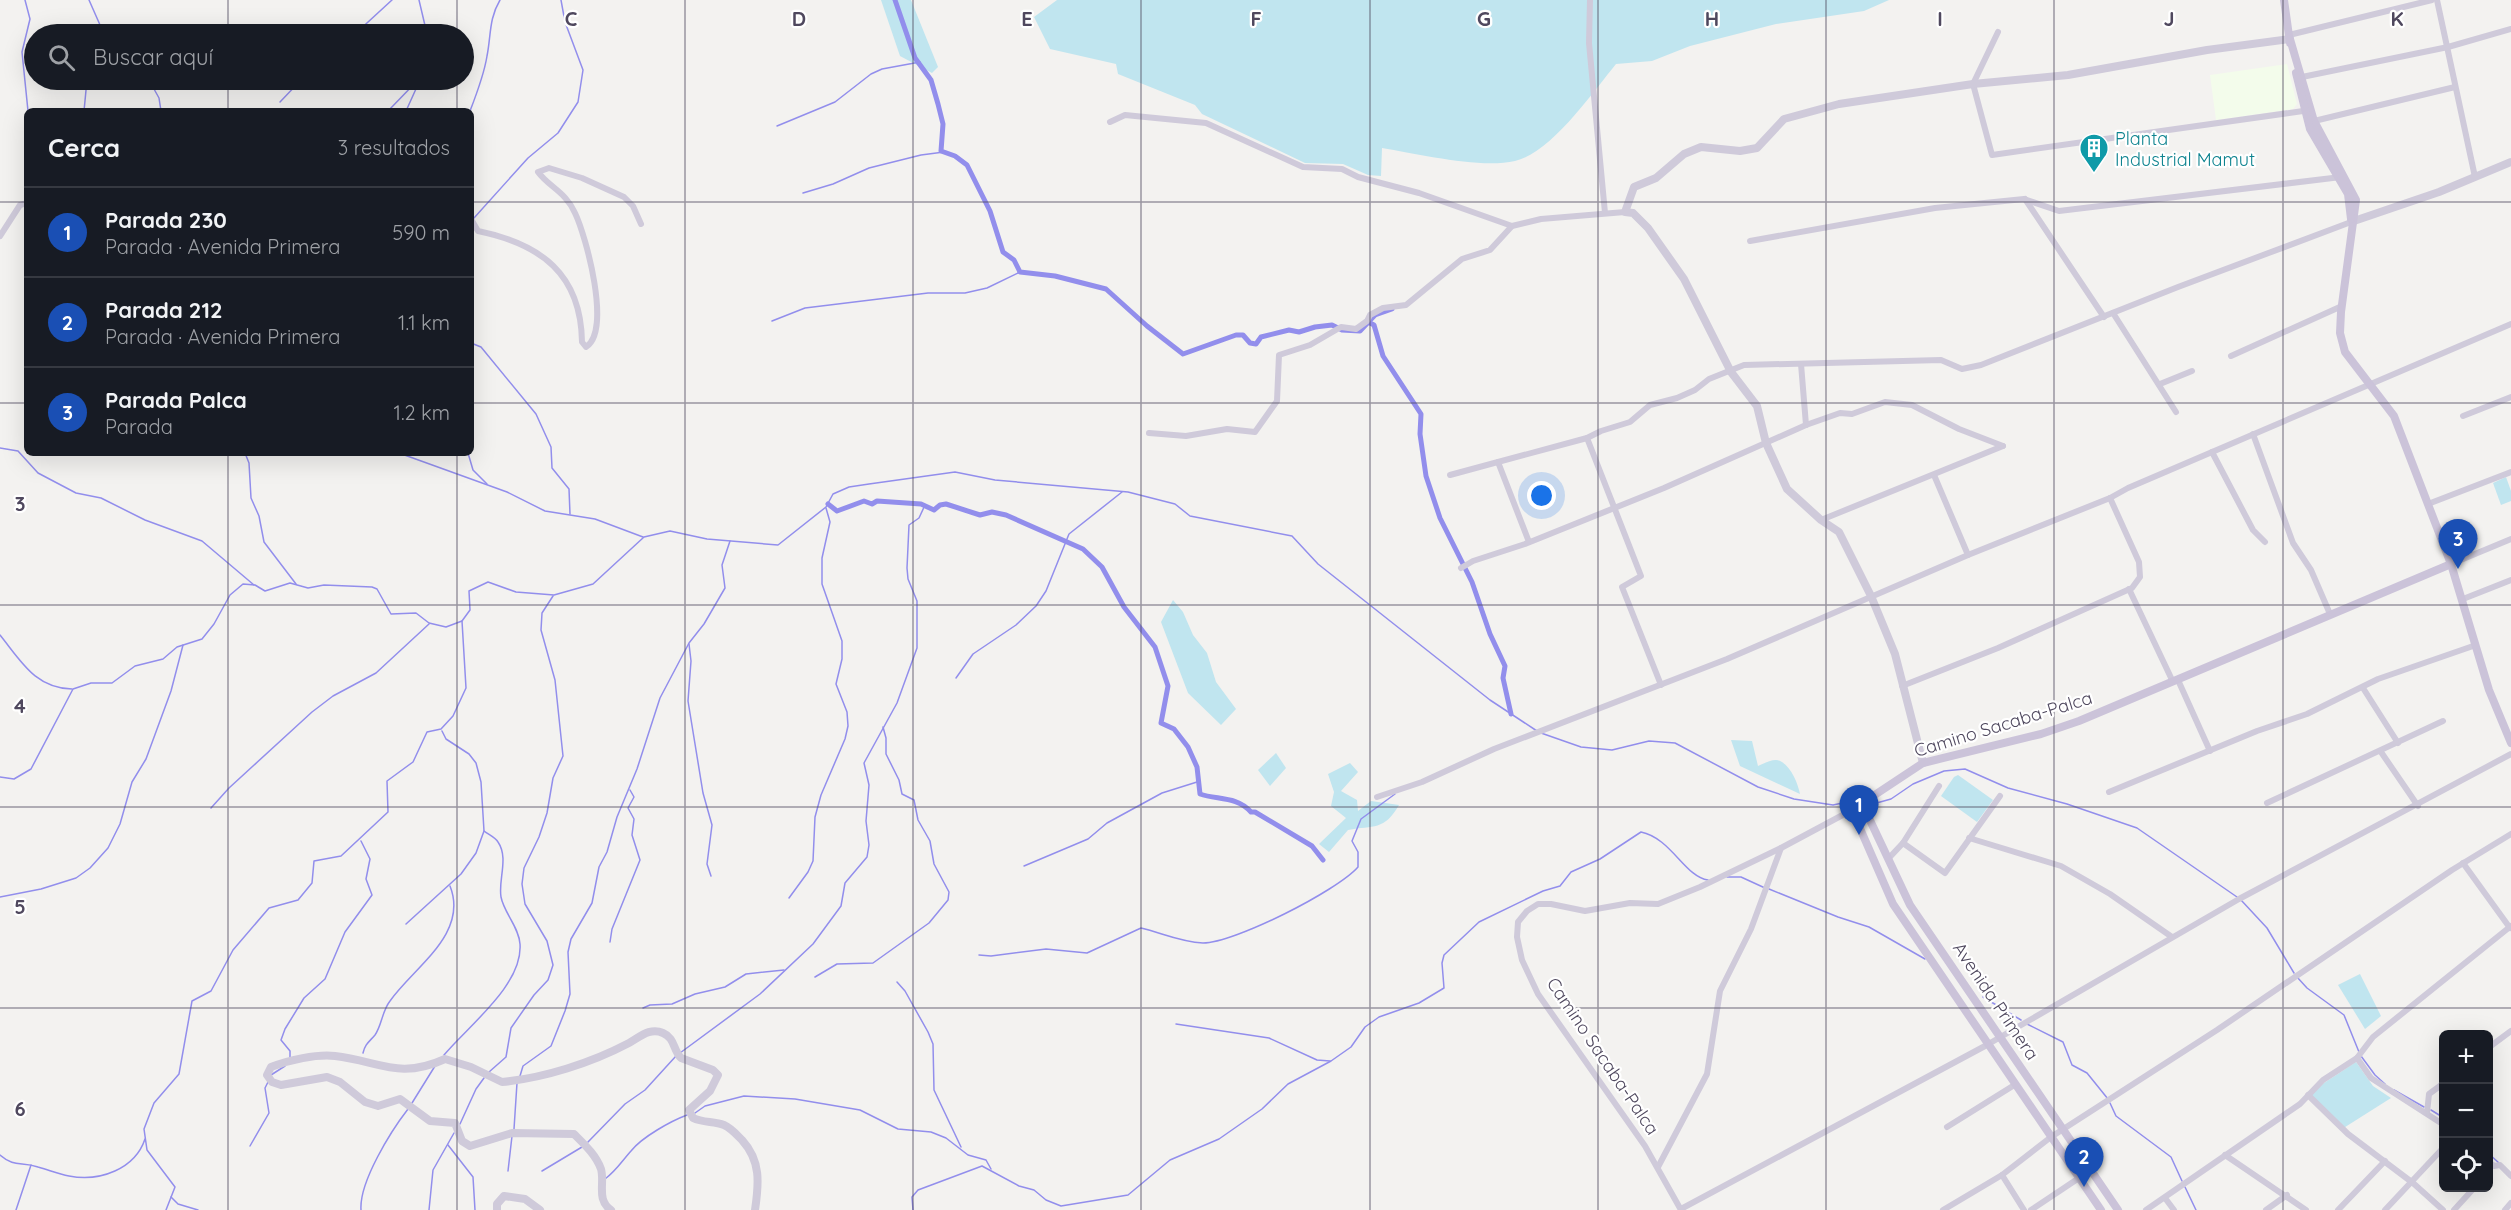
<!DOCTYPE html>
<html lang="es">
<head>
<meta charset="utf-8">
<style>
	body { margin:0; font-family:Quicksand,sans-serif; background:#242831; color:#f1f3f6 }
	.controls { position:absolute; right:18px; bottom:18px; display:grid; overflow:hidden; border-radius:9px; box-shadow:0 6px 24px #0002 }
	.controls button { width:54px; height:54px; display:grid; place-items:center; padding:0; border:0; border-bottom:2px solid #363941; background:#171b24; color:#f1f3f6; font:30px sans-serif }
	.you { position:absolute; left:1542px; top:496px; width:21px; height:21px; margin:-15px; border:4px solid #fff; border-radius:50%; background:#1a73e8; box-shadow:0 0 0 9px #1a73e833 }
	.badge { display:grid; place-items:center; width:39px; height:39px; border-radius:50%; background:#1a73e8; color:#fff; font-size:20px; font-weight:700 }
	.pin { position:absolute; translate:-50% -50px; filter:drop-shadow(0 2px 3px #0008) }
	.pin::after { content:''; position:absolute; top:32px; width:21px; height:18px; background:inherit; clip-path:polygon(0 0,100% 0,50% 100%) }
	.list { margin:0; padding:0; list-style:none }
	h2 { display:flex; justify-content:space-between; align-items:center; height:78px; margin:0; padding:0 24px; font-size:26px }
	h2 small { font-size:20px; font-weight:400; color:#9ea1a6 }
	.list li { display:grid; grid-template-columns:39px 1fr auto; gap:18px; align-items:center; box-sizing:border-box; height:90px; padding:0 24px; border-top:2px solid #363941 }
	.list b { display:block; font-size:22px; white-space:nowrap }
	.list p { margin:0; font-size:20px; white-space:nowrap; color:#9ea1a6 }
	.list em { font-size:20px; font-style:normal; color:#9ea1a6 }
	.icon { flex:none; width:33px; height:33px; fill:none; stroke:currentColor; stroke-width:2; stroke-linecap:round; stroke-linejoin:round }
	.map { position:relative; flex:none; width:2511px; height:1210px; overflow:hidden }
	.search { position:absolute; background:#171b24; box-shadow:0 6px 24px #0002; left:24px; top:24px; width:450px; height:66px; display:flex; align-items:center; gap:15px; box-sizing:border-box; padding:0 21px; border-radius:33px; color:#9ea1a6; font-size:22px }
	.panel { position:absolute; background:#171b24; box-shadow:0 6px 24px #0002; left:24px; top:108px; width:450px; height:348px; border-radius:9px }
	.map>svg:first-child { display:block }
</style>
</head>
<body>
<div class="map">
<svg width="2511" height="1210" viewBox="0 0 2511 1210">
	<rect width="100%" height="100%" fill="#f3f2f0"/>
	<path fill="#f3fceb" d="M2287,64L2297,104L2293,109L2216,120L2210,75Z"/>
	<g fill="#c0e5ef">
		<path d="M881,0H911L938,67L932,73L900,56Z"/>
		<path d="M1057,0H1889L1864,11L1776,24L1690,46L1652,61L1616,64C1593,92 1551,153 1515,161C1480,169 1419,154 1382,148L1381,176L1368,175L1343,164L1305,163L1202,114L1195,105L1118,74L1116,64L1050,49L1034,17Z"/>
		<path d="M2506,477L2511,491V501L2501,505L2493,483Z"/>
		<path d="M1173,600L1183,612L1193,635L1207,653L1216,682L1236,709L1221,725L1188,693L1161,622Z"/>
		<path d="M1731,740L1752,741L1758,766C1763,764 1770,760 1776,760C1789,761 1798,783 1800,794L1740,766Z"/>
		<path d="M1276,753L1286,768L1270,786L1258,770Z"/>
		<path d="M1350,763L1358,772L1341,791L1357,800L1358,811L1371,801L1399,805C1384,831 1374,825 1348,830L1329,852L1319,844L1346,818L1331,806L1334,792L1328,774Z"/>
		<path d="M1958,775L1993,800L1977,822L1941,796L1954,777Z"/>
		<path d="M2360,974L2381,1016L2365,1029L2338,985Z"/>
		<path d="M2356,1062L2373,1086L2391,1098L2342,1129L2311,1095L2324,1083Z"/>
	</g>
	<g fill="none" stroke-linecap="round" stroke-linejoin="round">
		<g stroke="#928eec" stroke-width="1.5">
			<path d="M25,0L30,19L22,52L28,111"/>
			<path d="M89,0L104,34"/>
			<path d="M419,0L427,34"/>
			<path d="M355,34L392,0"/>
			<path d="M149,80L159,98L161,111"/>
			<path d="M280,102L301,80"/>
			<path d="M84,111L87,80"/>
			<path d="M388,111L418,80"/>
			<path d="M406,111L420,80"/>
			<path d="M470,111C477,93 484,75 487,56C491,36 489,18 500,0"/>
			<path d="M777,126L835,102L871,74L882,69L920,62"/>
			<path d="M803,193L833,184L869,168L921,155L944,152"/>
			<path d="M474,218L528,158L558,133L578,102L583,70L565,22L561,0"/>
			<path d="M772,321L805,308L928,293H965L987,288L1020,272"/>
			<path d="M471,343L481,347L536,414L551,447L552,468L569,489L570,514"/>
			<path d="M0,448L18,451L38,473L76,493L101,498L145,520L202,541L254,585"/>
			<path d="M245,453L249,463L251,498L259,516L264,542L296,584"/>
			<path d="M399,453L507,492L545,511L595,519L643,537"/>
			<path d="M468,453L473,470L487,484"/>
			<path d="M0,635C21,661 35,688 72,689"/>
			<path d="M689,644L691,661L688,701L703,793L712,825L707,864L711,876"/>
			<path d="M956,678L973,654L1016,625L1036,606L1046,591L1069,534L1122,492"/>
			<path d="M1541,733L1581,747L1612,750L1649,741L1675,743L1758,787L1794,799L1833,805L1861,799"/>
			<path d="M0,777L14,779L31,769L73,689L91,683H112L135,666L163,659L177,647L202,639L214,624L230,595L243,584L255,585L265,591L290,583L308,588L324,585L372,587L377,589L391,614L416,613L429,623L446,627L462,621"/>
			<path d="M1873,804L1891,799L1913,784L1944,771L1965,769L2008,788L2067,804L2137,828L2237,897"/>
			<path d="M211,808L229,788L312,712L333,696L376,673L429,624"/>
			<path d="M1024,866L1088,839L1107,823L1162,793L1197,782"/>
			<path d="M1727,877H1741L1765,888"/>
			<path d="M1769,889L1838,917L1869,927L1925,959"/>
			<path d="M0,897L41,889L76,878L90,868L108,848L120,824L132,782L146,759L171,691L183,645"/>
			<path d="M789,898L808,872L813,861L815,817L821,795L845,739L848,726L847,712L836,684L842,659V641L822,584V558L830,522L826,508"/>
			<path d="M2241,900L2267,928L2294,973"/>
			<path d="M406,924L461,874L476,853L484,831L481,782L476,763L469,754L446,739L442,731"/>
			<path d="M610,942L612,929L640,860L632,835L634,819L628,808L634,797L630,790"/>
			<path d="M979,955L991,956L1046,949L1087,953L1141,928C1162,933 1180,942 1203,943C1234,943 1337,891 1358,867V852L1352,841L1361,819L1395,794"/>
			<path d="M815,977L837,964L873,963L929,923L948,900L949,892L934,864L930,841L918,820L914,800L902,794L899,780L886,754V738L883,727"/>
			<path d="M2297,977L2307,988L2344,1015L2359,1052"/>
			<path d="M897,982L905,991L928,1032L933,1044L934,1090L961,1147"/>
			<path d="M1983,997L2021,1020"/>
			<path d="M643,1008L650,1005L672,1004L695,994L725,987L746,974L784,970"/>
			<path d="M1176,1024L1269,1038L1317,1060L1330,1061"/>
			<path d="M2027,1024L2063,1042L2072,1065L2087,1073L2108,1099"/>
			<path d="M363,1053C365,1044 369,1042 375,1035C382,1025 382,1011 390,1001C414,967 469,934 450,886"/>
			<path d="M680,1053L760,994L813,944L841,906L845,883L867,857L869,845L866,821L869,785L864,763L897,703L917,648V601L908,579L907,568L909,525L919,518L925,505"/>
			<path d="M444,1055C468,1026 523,985 520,944C519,927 504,913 501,897C498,880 509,858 498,842C495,837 489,835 484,831"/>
			<path d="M2361,1056L2375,1075L2385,1084"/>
			<path d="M290,1057V1051L281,1040L285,1029L304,998L325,979L345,932L372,895L366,879L370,859L361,841"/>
			<path d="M489,1072L506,1057L511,1028L534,995L548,980L553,965L547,941L525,904L522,884L524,868L539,837L547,813L553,778L563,756L555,680L541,630L542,613L553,596"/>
			<path d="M271,1075L285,1066"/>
			<path d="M520,1076L523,1066L551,1046L565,1011L570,994L568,952L571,939L592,903L599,867L607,852L617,817L637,769L660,698L689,643L704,624L725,588L722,565L730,541"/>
			<path d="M2394,1090L2424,1107"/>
			<path d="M412,1103L435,1066"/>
			<path d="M2110,1103L2116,1116L2171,1157L2182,1181"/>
			<path d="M2431,1110L2444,1118"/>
			<path d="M695,1113L705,1106L744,1096L795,1099L860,1110L898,1129L931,1132L946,1138L968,1155L986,1160L991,1169"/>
			<path d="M460,1124L476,1089L484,1078"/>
			<path d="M514,1129L517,1083"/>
			<path d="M588,1142L625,1104L645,1090L676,1056"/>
			<path d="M448,1145L473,1177L475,1210"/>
			<path d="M250,1146L269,1113L265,1088L268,1082"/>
			<path d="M2488,1153L2499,1163"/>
			<path d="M0,1155C15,1168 21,1161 38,1167C49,1170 58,1174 69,1176C100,1182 135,1169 145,1139"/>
			<path d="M508,1171L512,1136"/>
			<path d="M542,1171L582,1147"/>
			<path d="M605,1179C616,1171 622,1161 631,1151C642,1137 671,1121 687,1115"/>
			<path d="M2185,1187L2196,1210"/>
			<path d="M171,1197L178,1204L198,1210"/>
			<path d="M16,1210L31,1165"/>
			<path d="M166,1210L175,1187L147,1150L144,1129L154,1103L179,1074L192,1001L211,991L233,950L269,908L298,900L312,883L314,861L341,856L388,812L387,781L413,762L427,732L441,729L453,716L466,688L462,621L470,610L469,591L488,582L516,592L554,595L593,584L644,537L670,531L707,539L778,545L826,507L833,494L849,487L869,484L955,472L995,480L1128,492L1175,504L1190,516L1292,536L1318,564L1490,700L1537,731"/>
			<path d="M361,1210C359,1182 391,1131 408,1109"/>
			<path d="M429,1210L433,1170L454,1133"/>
			<path d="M913,1210L912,1197L918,1190L982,1166L1019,1186L1034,1190L1046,1200L1061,1206L1128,1195L1170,1160L1219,1139L1262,1109L1288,1084L1331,1061L1351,1047L1365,1027L1379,1017L1419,1003L1444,988L1442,963L1444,955L1479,922L1543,891L1560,886L1571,872L1600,859L1641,832C1671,838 1685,877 1708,880"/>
		</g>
		<g stroke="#928eec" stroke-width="5">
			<path d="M895,0L915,58L931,80L938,104L943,124L941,151L955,156L967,165L990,211L1003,252L1014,260L1020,272L1055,276L1106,289L1147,326L1183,354L1236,335H1243L1250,343L1256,344L1261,337L1289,330L1299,332L1315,327L1332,325L1342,330L1360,331L1375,315L1392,309"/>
			<path d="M1368,322L1374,325L1383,356L1421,414L1420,434L1426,476L1440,518L1472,582L1490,634L1505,666L1503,678L1511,714"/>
			<path d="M828,504L837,511L864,501L872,504L877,501L921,504L934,510L940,505L946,504L980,515L992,512L1006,515L1083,549L1102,567L1124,607L1155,647L1168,686L1161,723L1174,729L1188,747L1197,767L1200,794C1217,800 1237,796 1251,812H1255L1312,846L1323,860"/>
		</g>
		<g stroke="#cfcada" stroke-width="6">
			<path d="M1590,0L1589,43L1605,213"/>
			<path d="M2437,0L2475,177"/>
			<path d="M1998,32L1973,84L1992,155L2303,111"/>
			<path d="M2289,35L2432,0"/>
			<path d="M2302,77L2448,47L2511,29"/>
			<path d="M1110,122L1125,115L1206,123L1303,167L1342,169L1358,177L1419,193L1512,226"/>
			<path d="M2310,122L2455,87"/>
			<path d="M2025,199L2104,317"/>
			<path d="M471,219L478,231C541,244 581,274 582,342L586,347C612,331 586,236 575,213C566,192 549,187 538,172L549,168L582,178L624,197L633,206L641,224"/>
			<path d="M0,236L20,205L27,203"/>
			<path d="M1750,241L1935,208L2024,199L2059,211L2341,177"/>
			<path d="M2113,313L2176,412"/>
			<path d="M2231,356L2342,306"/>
			<path d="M1801,364L1806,425"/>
			<path d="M2160,384L2192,371"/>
			<path d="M2463,416L2511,397"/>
			<path d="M1149,433L1186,436L1227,429L1255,432L1277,401L1279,355L1310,345L1341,327L1356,329L1367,321L1370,315L1383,308L1406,305L1462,259L1490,250L1512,226L1541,219L1625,212"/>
			<path d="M2253,434L2293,543L2311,570L2330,614"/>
			<path d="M1587,438L1641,576L1622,587L1661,685"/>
			<path d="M2212,452L2253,530L2265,542"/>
			<path d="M1498,462L1529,542"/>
			<path d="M1450,475L1587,438L1601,431L1630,422L1650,405L1677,398L1695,390L1709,379L1744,365L1941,360L1962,369L1981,365L2178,287L2351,222"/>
			<path d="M1934,475L1968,555"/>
			<path d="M2428,504L2511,472"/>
			<path d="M1821,520L2003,446"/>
			<path d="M2451,564L2511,539"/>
			<path d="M1461,568L1473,561L1525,544L1664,488L1806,425L1840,413L1852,414L1885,402L1912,405L1959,429L2003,446"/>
			<path d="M2129,589L2173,682"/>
			<path d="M2463,599L2511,580"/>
			<path d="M2178,680L2210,751"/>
			<path d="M1902,686L1998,648L2132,588L2140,577L2139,562L2110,498"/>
			<path d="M2363,688L2398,743"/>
			<path d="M2381,752L2418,806"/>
			<path d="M2109,792L2257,731L2307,714L2378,679L2476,645"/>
			<path d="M1377,797L1422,782L1494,749L1727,659L1968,555L2110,498L2128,488L2511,324"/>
			<path d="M2267,803L2443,721"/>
			<path d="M1969,838L2061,866L2110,894L2172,937"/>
			<path d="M1903,843L1945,873L2000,796"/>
			<path d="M1888,859L1903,843L1939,786"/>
			<path d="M2463,863L2510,928"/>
			<path d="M2488,1048L2511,1031"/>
			<path d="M2357,1058L2371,1078L2444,1125"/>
			<path d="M2308,1095L2348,1134L2413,1183L2443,1210"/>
			<path d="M2427,1113L2429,1094L2444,1083"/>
			<path d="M1947,1127L2016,1084"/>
			<path d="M2225,1155L2306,1210"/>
			<path d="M2488,1161L2494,1166L2500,1165L2511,1176"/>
			<path d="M1658,1167L1707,1074L1720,991L1751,929L1781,848"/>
			<path d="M2002,1175L2024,1210"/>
			<path d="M2165,1198L2174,1210"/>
			<path d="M1681,1209L1985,1046L2239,899L2511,754"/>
			<path d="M1681,1210L1645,1146L1538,994L1522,960L1517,937L1518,922L1527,911L1538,904H1551L1585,911L1630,903L1658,904L1700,887L1781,848L1852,810"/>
			<path d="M1943,1210L2002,1175L2051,1137L2217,1030L2452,870L2511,834"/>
			<path d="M2031,1210L2079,1178"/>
			<path d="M2146,1210L2300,1104L2323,1080L2357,1058L2373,1037L2511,926"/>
			<path d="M2266,1210L2287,1195"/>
			<path d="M2338,1210L2385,1161"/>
			<path d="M2385,1210L2444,1147"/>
			<path d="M2454,1210L2474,1188"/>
			<path d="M2505,1210L2511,1203"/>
		</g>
		<g stroke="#cfcada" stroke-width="8">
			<path d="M2351,222L2439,192L2511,162"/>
			<path d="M1923,763L1895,654L1871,596L1839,532L1821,520L1787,489L1766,443L1757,406L1731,372L1684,279L1648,228L1633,213L1625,212L1634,187L1656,178L1684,154L1701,147L1740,151L1757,148L1784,119L1839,104L1973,84L2068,75L2207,50L2290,39"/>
			<path d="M497,1210V1204L504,1196L525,1199L540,1210"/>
			<path d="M611,1210C596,1200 605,1183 601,1169C596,1155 584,1144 574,1134L512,1133L470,1146L462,1141L455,1123L430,1121L400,1099L378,1106L365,1102L340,1082L327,1077L281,1085L272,1082L267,1075L271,1067C289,1060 316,1054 335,1056C379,1061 399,1080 445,1059L471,1067L502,1082C544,1078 591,1063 629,1043C640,1037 650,1027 663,1033C675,1038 673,1050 681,1058L713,1070L718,1075L710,1091L689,1110L693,1118C703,1123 714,1121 724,1125C731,1128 737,1135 742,1140C761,1161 759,1183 755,1210"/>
		</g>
		<g stroke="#cbc3d9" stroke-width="8">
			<path d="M2284,0L2290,43"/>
			<path d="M2290,39L2314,121L2356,200L2341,312L2340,333L2345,352L2394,416L2451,564L2489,690L2511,743"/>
			<path d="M2296,73L2310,129L2348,194L2351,219"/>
			<path d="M1859,805L1868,816L1910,905L2118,1210"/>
			<path d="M2101,1210L1893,904L1852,810L1923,763L2041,734L2079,721L2451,564"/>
		</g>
	</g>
	<path fill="none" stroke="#4f485e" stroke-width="1.5" stroke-opacity="0.55" d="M228,0V34M457,0V34M685,0V1210M913,0V1210M1141,0V1210M1370,0V1210M1598,0V1210M1826,0V1210M2054,0V1210M2283,0V1210M228,80V111M457,80V111M0,202H27M471,202H2511M0,403H27M471,403H2511M228,453V1210M457,453V1210M0,605H2511M0,807H2511M0,1008H2511"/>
	<defs>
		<g id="building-pin" transform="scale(1.5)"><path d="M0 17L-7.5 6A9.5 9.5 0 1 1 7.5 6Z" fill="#0f9aa8" stroke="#fff"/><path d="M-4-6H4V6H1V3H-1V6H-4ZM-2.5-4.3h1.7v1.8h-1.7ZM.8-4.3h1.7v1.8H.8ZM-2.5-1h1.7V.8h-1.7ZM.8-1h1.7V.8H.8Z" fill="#fff"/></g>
	</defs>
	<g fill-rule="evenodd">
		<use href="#building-pin" x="2094" y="148"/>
	</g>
	<g text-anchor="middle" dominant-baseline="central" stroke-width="4.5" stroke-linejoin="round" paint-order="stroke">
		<g font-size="18" fill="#0d838f" stroke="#fff" text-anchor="start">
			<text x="2115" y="138">Planta<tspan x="2115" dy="21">Industrial Mamut</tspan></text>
		</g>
		<g font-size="18" fill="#4f485e" stroke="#fff">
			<text transform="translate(2003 724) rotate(-17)">Camino Sacaba-Palca</text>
			<text transform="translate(1996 1001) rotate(56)">Avenida Primera</text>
			<text transform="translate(1603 1056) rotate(56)">Camino Sacaba-Palca</text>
		</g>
	</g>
	<g font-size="20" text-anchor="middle" font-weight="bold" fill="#4f485e" stroke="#fff" stroke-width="4.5" stroke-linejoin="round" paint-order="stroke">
		<text x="571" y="26">C</text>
		<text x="799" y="26">D</text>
		<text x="1027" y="26">E</text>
		<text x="1256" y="26">F</text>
		<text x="1484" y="26">G</text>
		<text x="1712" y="26">H</text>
		<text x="1940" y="26">I</text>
		<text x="2169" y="26">J</text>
		<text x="2397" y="26">K</text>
		<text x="20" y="511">3</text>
		<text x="20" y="713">4</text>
		<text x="20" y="914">5</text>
		<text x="20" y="1116">6</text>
	</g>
</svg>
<div class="controls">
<button>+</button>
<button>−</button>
<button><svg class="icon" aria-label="locate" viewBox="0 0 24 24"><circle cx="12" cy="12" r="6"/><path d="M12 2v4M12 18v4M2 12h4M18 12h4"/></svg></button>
</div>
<div class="you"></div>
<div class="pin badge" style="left:1859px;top:835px;background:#1a4fb4">1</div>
<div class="pin badge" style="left:2084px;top:1187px;background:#1a4fb4">2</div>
<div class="pin badge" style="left:2458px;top:569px;background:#1a4fb4">3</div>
<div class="search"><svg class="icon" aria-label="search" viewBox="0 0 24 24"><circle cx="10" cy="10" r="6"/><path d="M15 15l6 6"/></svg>Buscar aquí</div>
<section class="panel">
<h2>Cerca<small>3 resultados</small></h2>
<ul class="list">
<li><span class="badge" style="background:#1a4fb4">1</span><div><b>Parada 230</b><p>Parada · Avenida Primera</p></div><em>590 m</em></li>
<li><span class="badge" style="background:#1a4fb4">2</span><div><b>Parada 212</b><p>Parada · Avenida Primera</p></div><em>1.1 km</em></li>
<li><span class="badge" style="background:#1a4fb4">3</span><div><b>Parada Palca</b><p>Parada</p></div><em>1.2 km</em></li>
</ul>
</section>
</div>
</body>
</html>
